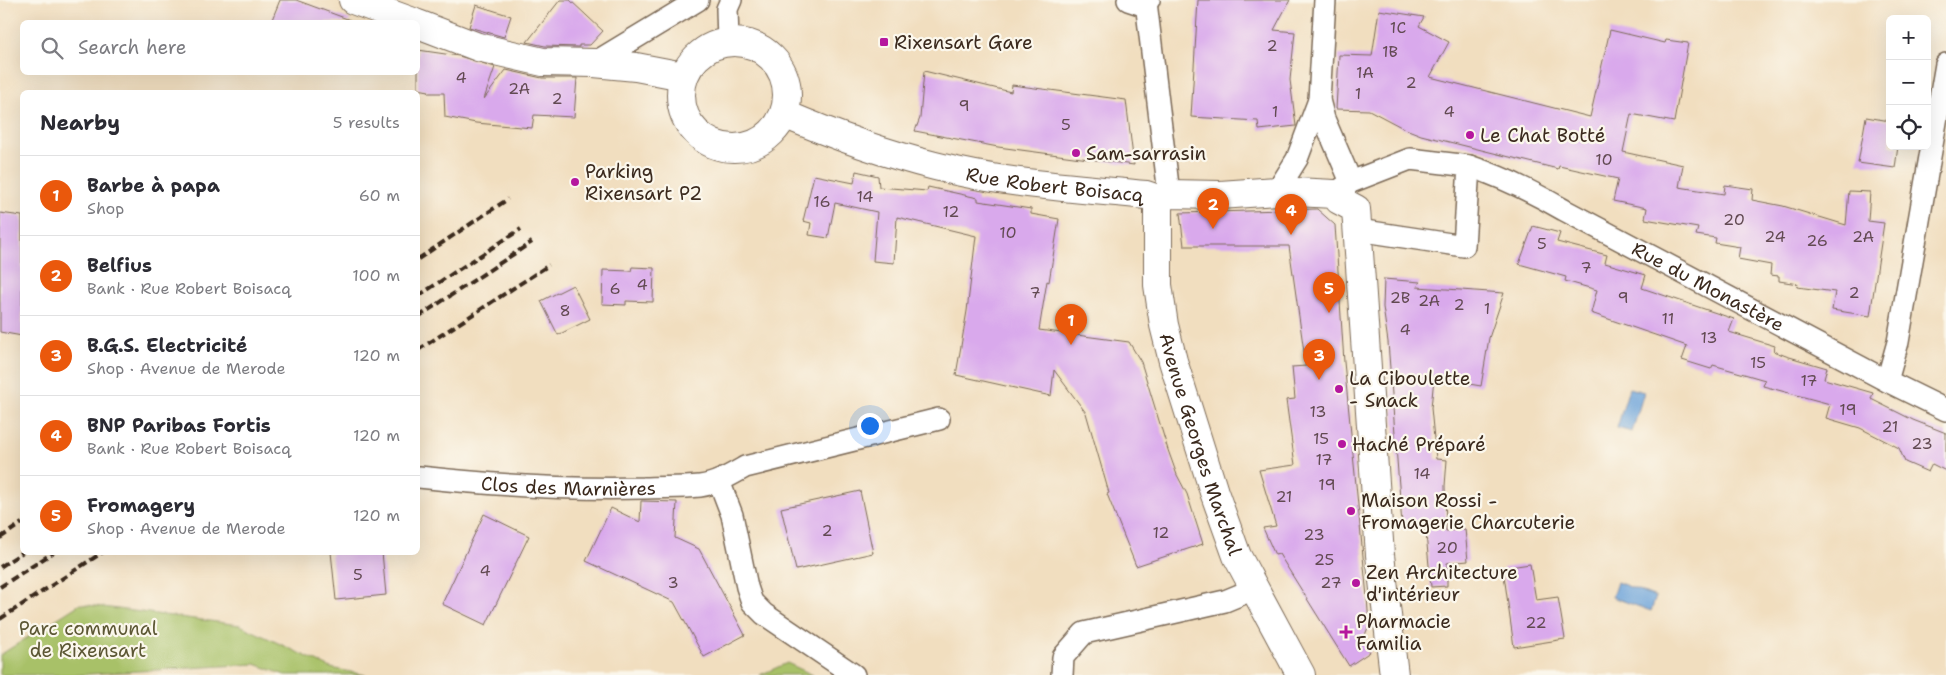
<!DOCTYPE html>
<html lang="en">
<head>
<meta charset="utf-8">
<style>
	body { margin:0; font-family:"Shantell Sans",sans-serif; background:#f2f2f3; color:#2b2b33 }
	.controls { position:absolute; right:15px; top:15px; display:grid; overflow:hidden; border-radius:8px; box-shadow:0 5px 20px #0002 }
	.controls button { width:45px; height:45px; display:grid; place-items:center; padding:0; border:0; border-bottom:1px solid #e1e1e2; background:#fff; color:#2b2b33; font:25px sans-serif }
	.you { position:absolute; left:869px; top:425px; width:18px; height:18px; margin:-12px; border:4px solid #fff; border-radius:50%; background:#1a73e8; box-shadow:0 0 0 8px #1a73e833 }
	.badge { display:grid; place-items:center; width:32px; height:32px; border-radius:50%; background:#ea580c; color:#fff; font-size:16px; font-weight:700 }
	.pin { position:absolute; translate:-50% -41px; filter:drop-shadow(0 1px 2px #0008) }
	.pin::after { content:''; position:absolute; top:26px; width:18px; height:15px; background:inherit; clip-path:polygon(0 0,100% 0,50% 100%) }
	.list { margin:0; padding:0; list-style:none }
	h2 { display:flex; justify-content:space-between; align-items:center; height:65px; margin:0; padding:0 20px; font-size:21px }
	h2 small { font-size:16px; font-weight:400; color:#7c7c81 }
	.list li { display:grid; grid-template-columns:32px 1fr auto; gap:15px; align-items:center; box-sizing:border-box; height:80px; padding:0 20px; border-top:1px solid #e1e1e2 }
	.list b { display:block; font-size:19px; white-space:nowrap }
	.list p { margin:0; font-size:16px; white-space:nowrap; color:#7c7c81 }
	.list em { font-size:16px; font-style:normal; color:#7c7c81 }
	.icon { flex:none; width:28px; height:28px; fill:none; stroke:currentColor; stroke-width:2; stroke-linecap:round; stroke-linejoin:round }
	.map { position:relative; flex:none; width:1946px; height:675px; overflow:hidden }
	.search { position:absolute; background:#fff; box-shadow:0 5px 20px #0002; left:20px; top:20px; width:400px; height:55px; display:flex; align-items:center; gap:12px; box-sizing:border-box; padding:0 18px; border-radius:8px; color:#7c7c81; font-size:19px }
	.panel { position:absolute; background:#fff; box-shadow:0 5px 20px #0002; left:20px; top:90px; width:400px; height:465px; border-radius:8px }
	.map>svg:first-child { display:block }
</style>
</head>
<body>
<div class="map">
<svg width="1946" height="675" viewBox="0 0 1946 675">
	<rect width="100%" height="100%" fill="#fbf7ec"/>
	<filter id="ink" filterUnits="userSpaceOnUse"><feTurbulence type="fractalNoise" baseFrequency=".02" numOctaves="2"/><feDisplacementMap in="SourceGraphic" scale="10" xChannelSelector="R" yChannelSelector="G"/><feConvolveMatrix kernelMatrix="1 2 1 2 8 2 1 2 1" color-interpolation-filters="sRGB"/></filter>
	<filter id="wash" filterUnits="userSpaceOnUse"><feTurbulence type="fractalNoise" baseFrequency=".0096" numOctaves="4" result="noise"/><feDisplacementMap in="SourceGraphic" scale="20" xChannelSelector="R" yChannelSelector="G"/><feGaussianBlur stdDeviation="1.12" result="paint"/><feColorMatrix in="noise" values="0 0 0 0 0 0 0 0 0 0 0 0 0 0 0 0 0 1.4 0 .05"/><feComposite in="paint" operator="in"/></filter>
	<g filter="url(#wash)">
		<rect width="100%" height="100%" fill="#f1debf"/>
		<g fill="#a8c167" stroke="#727642">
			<path d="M80,604L240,625L331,668L366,675H285L255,664L74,675H0V655Z"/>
			<path d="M787,663L813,675H760Z"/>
		</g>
		<g fill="#6ba2d9" stroke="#53667c">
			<path d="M1629,388L1644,392L1632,432L1617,428Z"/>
			<path d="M1617,582L1656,597L1651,611L1612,597Z"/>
		</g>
		<g id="blocks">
			<g fill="#d9a9ec">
				<path d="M280,0H296L350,20V22H271Z"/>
				<path d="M560,0H570L603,31L590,45H579V47L545,46L527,42Z"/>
				<path d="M1198,0H1290L1274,30L1295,32L1290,80L1296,126L1259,130L1258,121L1191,117Z"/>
				<path d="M476,5L511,16L504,37L469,27Z"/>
				<path d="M1379,10L1424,17L1419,26L1449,42L1430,77L1590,117L1610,30L1665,43L1666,40L1688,43L1674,122L1631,114L1623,152L1683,165L1679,187L1724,194L1725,185L1753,189L1752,200L1783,206L1846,225L1849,191L1870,192L1868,221L1884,223L1870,316L1832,310L1835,292L1797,287L1798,284L1779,281V276L1770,275L1771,265L1738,259L1740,247L1715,243L1716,238L1696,235L1698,228L1645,219L1647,208L1613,201L1618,179L1559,166L1558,169L1421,135L1403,128L1369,110L1336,109L1339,55L1372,56Z"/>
				<path d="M418,50L459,56L495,67L484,99L506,70L542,78H577L574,117L534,115L532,128L476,123L445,117L444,93H428L429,91L418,89Z"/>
				<path d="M924,71L1011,92L1012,85L1126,100L1134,165L998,147L915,131L920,118Z"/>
				<path d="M1866,117L1890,121V146H1898L1895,168L1858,163Z"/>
				<path d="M856,171L878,176L879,187L927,191L928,187L978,198V201L1031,209V214L1059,219L1049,282L1047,281L1039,330L1129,342L1141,362L1168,450L1177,475L1187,494L1203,544L1136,566L1107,494L1109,493L1086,413L1054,370L1051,396L956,375L967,311L976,236L897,217L894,263L873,261L877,212L835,203L828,238L809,235L811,223L803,221L814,175L854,183Z"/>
				<path d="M1317,209L1335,225L1344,362L1367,597L1369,625L1363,640L1370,652L1349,666L1279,554L1275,555L1263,528L1276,526L1259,470L1295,465L1286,400L1295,399L1292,367L1306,366L1289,246H1184L1180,213Z"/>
				<path d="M0,213L22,216V336L0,332Z"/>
				<path d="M1533,226L1560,233L1557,242L1607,255L1605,263L1646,275L1642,288L1734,319L1729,332L1775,346L1773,351L1786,356L1827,368L1824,379L1873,393L1871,399L1913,420L1946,433V471L1932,464L1928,472L1905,462L1899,448L1860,428L1826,418L1830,404L1763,386L1765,380L1713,365L1711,369L1682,360L1687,346L1591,313L1597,290L1565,281L1566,277L1519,264Z"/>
				<path d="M632,267L654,268L653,302L626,301V305L602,304L603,270L631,271Z"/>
				<path d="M1384,279L1420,282L1417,287L1504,293L1489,338L1481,386L1434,378L1431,408L1436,459L1447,460L1445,486L1446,531L1465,529L1468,561L1447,563V586L1431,587L1425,523L1402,525L1388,342L1383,307Z"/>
				<path d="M573,285L590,319L558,335L541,301Z"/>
				<path d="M860,491L873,553L796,570L781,508Z"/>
				<path d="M641,501L677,502L675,538L699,549L745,635L704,657L674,602L586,561L611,508L640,522Z"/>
				<path d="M484,514L529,536L486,625L442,604Z"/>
				<path d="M331,552H382L386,595L336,600Z"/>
				<path d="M1530,564L1536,600L1558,597L1565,639L1514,647L1503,568Z"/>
			</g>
		</g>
	</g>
	<g filter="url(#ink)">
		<use href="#blocks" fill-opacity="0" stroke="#7b6956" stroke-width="1"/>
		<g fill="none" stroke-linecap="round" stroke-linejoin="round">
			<g stroke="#7b6956" stroke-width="24">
				<g id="street">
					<path d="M1128,0L1140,4L1149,0"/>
					<path d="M1325,0L1319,100L1324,119L1351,182"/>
					<path d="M1146,2L1169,194"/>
					<path d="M728,41L727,9L731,0"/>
					<path d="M594,63L698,0"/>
					<path id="s1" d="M1469,166C1503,177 1533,192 1564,210L1887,381L1946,410"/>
					<path d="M1277,191L1297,159L1319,100"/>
					<path d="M1334,194L1351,182L1410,159L1469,166L1464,246L1358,230"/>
					<path d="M1887,381L1898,342L1946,64"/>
					<path id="s2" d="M419,477C493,485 568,490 643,488C661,487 681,488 700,486C716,484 731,475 745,467L939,419"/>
					<path d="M719,481L732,515L747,587L752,602L764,614L854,675"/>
					<path d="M1062,675L1063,657L1084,633L1225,601L1254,589"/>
				</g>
			</g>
			<g stroke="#7b6956" stroke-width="30">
				<g id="secondary">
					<path d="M353,0L413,22"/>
					<path d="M418,24L478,47L543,62L594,63L636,67L683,76"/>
					<circle cx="734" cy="95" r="53"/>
					<path id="s3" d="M784,114C833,135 883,153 935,166C1004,184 1076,188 1146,195L1158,199L1169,194L1220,195L1277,191L1334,194L1339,200L1356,209L1380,555L1394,675"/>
					<path id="s4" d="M1158,199V285L1164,325L1173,361L1214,492L1237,556L1301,675"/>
				</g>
			</g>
			<use href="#street" stroke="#fff" stroke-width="21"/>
			<use href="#secondary" stroke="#fff" stroke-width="28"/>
			<g stroke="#3b2a1e" stroke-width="4" stroke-dasharray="8 4" stroke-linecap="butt">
				<path d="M418,259L508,199"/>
				<path d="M418,296L521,229"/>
				<path d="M418,317L532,242"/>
				<path d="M418,350L549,265"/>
				<path d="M0,538L22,523"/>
				<path d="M0,567L23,552"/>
				<path d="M0,587L54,552"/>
				<path d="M0,619L103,552"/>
			</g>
		</g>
	</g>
	<g fill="#b5179e" stroke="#fbf7ec" stroke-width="2">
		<rect x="879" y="37" width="10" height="10" rx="2.5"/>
		<circle cx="1470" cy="135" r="5"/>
		<circle cx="1076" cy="153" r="5"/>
		<circle cx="575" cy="182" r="5"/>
		<circle cx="1339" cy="389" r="5"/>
		<circle cx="1342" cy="444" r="5"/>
		<circle cx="1351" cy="511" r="5"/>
		<circle cx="1356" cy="583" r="5"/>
		<path d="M1343.5 624.5h5v5h5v5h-5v5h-5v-5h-5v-5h5z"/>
	</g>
	<g text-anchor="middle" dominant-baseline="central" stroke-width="4.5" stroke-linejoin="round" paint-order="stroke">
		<g font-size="16" fill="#624a52">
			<text x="1398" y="27">1C</text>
			<text x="1272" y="45">2</text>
			<text x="1390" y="51">1B</text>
			<text x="1365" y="72">1A</text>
			<text x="461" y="77">4</text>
			<text x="1411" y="82">2</text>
			<text x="519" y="88">2A</text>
			<text x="1358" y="93">1</text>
			<text x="557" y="98">2</text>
			<text x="964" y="105">9</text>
			<text x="1275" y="111">1</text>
			<text x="1449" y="111">4</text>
			<text x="1066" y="124">5</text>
			<text x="1604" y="159">10</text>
			<text x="865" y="196">14</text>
			<text x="822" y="201">16</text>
			<text x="951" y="211">12</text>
			<text x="1734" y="219">20</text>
			<text x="1008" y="232">10</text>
			<text x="1775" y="236">24</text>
			<text x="1863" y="236">2A</text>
			<text x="1817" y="240">26</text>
			<text x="1542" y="243">5</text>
			<text x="1586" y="267">7</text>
			<text x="642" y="284">4</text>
			<text x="615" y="288">6</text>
			<text x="1035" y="292">7</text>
			<text x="1854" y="292">2</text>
			<text x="1400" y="297">2B</text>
			<text x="1623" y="297">9</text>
			<text x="1429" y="300">2A</text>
			<text x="1459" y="304">2</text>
			<text x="1487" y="308">1</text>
			<text x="565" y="310">8</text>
			<text x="1668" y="318">11</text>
			<text x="1405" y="329">4</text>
			<text x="1709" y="337">13</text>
			<text x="1758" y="362">15</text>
			<text x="1809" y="380">17</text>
			<text x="1848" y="409">19</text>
			<text x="1318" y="411">13</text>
			<text x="1890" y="426">21</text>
			<text x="1321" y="438">15</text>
			<text x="1922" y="443">23</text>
			<text x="1324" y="459">17</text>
			<text x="1422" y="473">14</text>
			<text x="1327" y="484">19</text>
			<text x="1284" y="496">21</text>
			<text x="827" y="530">2</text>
			<text x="1161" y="532">12</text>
			<text x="1314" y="534">23</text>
			<text x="1447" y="547">20</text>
			<text x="1324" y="559">25</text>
			<text x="485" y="570">4</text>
			<text x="358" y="574">5</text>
			<text x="673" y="582">3</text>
			<text x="1331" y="582">27</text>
			<text x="1536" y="622">22</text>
		</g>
		<g font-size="19" fill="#3b2a1e" stroke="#fbf7ec" text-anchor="start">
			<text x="894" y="42">Rixensart Gare</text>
			<text x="1480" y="135">Le Chat Botté</text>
			<text x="1086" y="153">Sam-sarrasin</text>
			<text x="585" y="171">Parking<tspan x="585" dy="22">Rixensart P2</tspan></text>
			<text x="1349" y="378">La Ciboulette<tspan x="1349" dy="22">- Snack</tspan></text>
			<text x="1352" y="444">Haché Préparé</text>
			<text x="1361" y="500">Maison Rossi -<tspan x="1361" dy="22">Fromagerie Charcuterie</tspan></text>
			<text x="1366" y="572">Zen Architecture<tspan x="1366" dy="22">d'intérieur</tspan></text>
			<text x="1356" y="621">Pharmacie<tspan x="1356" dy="22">Familia</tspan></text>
		</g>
		<g font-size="19" fill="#3b2a1e" stroke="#fbf7ec">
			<text stroke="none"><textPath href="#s3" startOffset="281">Rue Robert Boisacq</textPath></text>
			<text stroke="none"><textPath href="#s1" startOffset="268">Rue du Monastère</textPath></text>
			<text stroke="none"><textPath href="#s4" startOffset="251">Avenue Georges Marchal</textPath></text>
			<text stroke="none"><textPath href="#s2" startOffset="150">Clos des Marnières</textPath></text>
		</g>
		<g font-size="19" fill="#5c5734" stroke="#fbf7ec">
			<text x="88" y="628">Parc communal<tspan x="88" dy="22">de Rixensart</tspan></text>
		</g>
	</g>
</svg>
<div class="controls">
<button>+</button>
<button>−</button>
<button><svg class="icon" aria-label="locate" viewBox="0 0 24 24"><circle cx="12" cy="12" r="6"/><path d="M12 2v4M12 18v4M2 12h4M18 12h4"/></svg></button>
</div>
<div class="you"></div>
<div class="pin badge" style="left:1071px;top:345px">1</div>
<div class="pin badge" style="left:1213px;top:229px">2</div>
<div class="pin badge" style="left:1319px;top:380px">3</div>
<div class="pin badge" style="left:1291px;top:235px">4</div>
<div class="pin badge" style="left:1329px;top:313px">5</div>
<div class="search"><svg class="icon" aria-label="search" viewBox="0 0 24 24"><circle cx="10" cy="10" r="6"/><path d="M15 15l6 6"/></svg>Search here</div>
<section class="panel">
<h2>Nearby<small>5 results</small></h2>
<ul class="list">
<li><span class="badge">1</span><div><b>Barbe à papa</b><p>Shop</p></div><em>60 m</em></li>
<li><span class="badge">2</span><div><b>Belfius</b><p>Bank · Rue Robert Boisacq</p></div><em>100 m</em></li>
<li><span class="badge">3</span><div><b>B.G.S. Electricité</b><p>Shop · Avenue de Merode</p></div><em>120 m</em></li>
<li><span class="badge">4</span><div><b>BNP Paribas Fortis</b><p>Bank · Rue Robert Boisacq</p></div><em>120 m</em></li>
<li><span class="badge">5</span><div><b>Fromagery</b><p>Shop · Avenue de Merode</p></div><em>120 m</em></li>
</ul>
</section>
</div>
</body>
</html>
